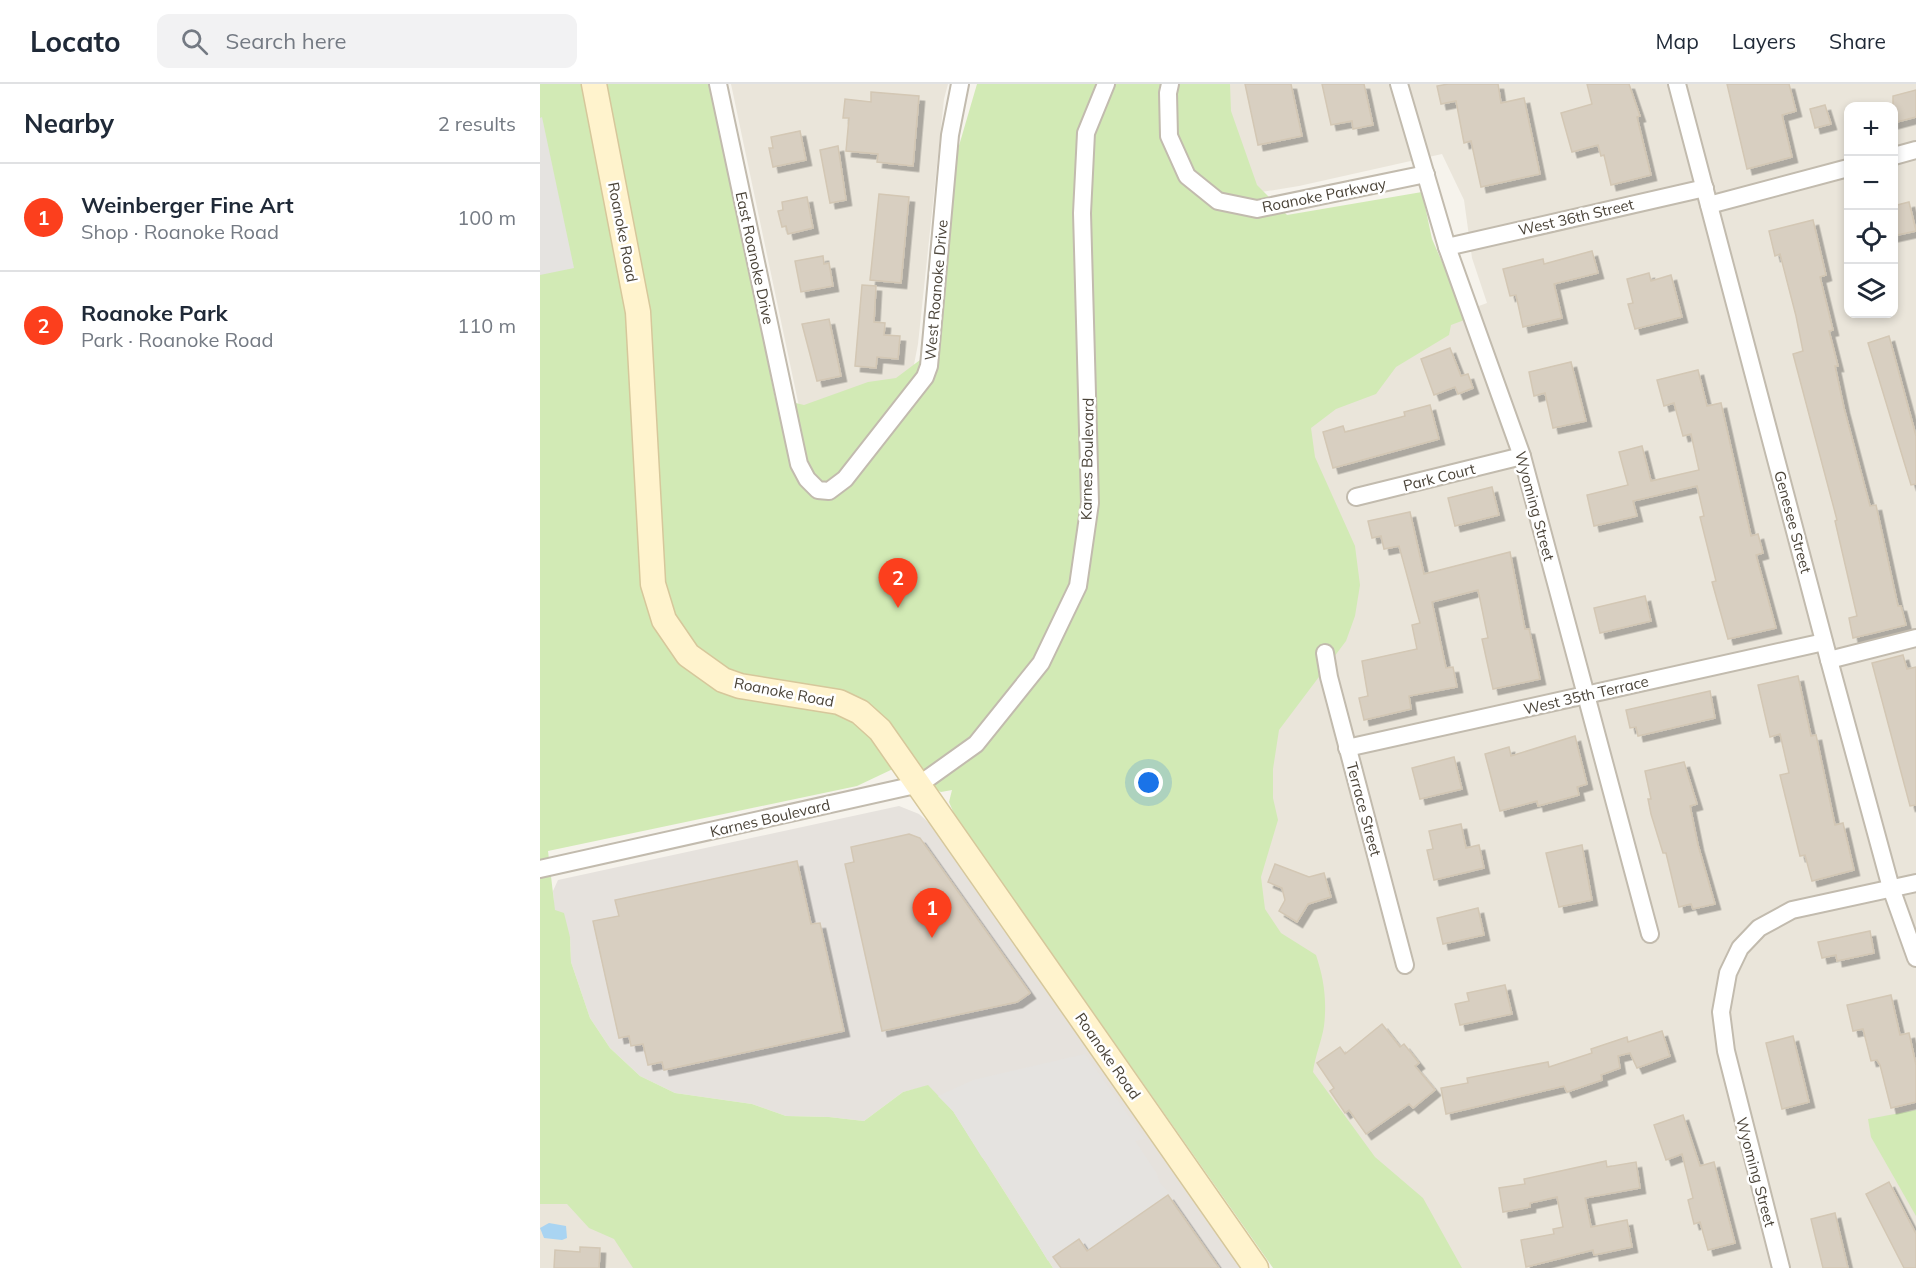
<!DOCTYPE html>
<html lang="en">
<head>
<meta charset="utf-8">
<style>
	body { margin:0; font-family:Mulish,sans-serif; background:#f2f2f3; color:#1f2937 }
	.controls { position:absolute; right:18px; top:18px; display:grid; overflow:hidden; border-radius:12px; box-shadow:0 3px 9px #0003 }
	.controls button { width:54px; height:54px; display:grid; place-items:center; padding:0; border:0; border-bottom:2px solid #e0e1e3; background:#fff; color:#1f2937; font:30px sans-serif }
	.you { position:absolute; left:609px; top:699px; width:21px; height:21px; margin:-15px; border:4px solid #fff; border-radius:50%; background:#1a73e8; box-shadow:0 0 0 9px #1a73e833 }
	.badge { display:grid; place-items:center; width:39px; height:39px; border-radius:50%; background:#fc3f1d; color:#fff; font-size:20px; font-weight:700 }
	.pin { position:absolute; translate:-50% -50px; filter:drop-shadow(0 2px 3px #0008) }
	.pin::after { content:''; position:absolute; top:32px; width:21px; height:18px; background:inherit; clip-path:polygon(0 0,100% 0,50% 100%) }
	.list { margin:0; padding:0; list-style:none }
	h2 { display:flex; justify-content:space-between; align-items:center; height:78px; margin:0; padding:0 24px; font-size:26px }
	h2 small { font-size:20px; font-weight:400; color:#747a83 }
	.list li { display:grid; grid-template-columns:39px 1fr auto; gap:18px; align-items:center; box-sizing:border-box; height:108px; padding:0 24px; border-top:2px solid #e0e1e3 }
	.list b { display:block; font-size:22px; white-space:nowrap }
	.list p { margin:0; font-size:20px; white-space:nowrap; color:#747a83 }
	.list em { font-size:20px; font-style:normal; color:#747a83 }
	.icon { flex:none; width:33px; height:33px; fill:none; stroke:currentColor; stroke-width:2; stroke-linecap:round; stroke-linejoin:round }
	.map { position:relative; flex:none; width:1376px; height:1184px; overflow:hidden }
	header { display:flex; align-items:center; gap:36px; box-sizing:border-box; height:84px; padding:0 30px; background:#fff; border-bottom:2px solid #e0e1e3 }
	header strong { font-size:28px }
	nav { display:flex; gap:33px; margin-inline-start:auto; font-size:21px }
	.search { width:420px; height:54px; background:#f2f2f3; display:flex; align-items:center; gap:15px; box-sizing:border-box; padding:0 21px; border-radius:12px; color:#747a83; font-size:22px }
	main { display:flex }
	aside { flex:1; background:#fff }
	.map>svg:first-child { display:block }
</style>
</head>
<body>
<header>
<strong>Locato</strong>
<div class="search"><svg class="icon" aria-label="search" viewBox="0 0 24 24"><circle cx="10" cy="10" r="6"/><path d="M15 15l6 6"/></svg>Search here</div>
<nav><a>Map</a><a>Layers</a><a>Share</a></nav>
</header>
<main>
<aside>
<h2>Nearby<small>2 results</small></h2>
<ul class="list">
<li><span class="badge">1</span><div><b>Weinberger Fine Art</b><p>Shop · Roanoke Road</p></div><em>100 m</em></li>
<li><span class="badge">2</span><div><b>Roanoke Park</b><p>Park · Roanoke Road</p></div><em>110 m</em></li>
</ul>
</aside>
<div class="map">
<svg width="1376" height="1184" viewBox="0 0 1376 1184">
	<defs>
		<filter id="shadow"><feDropShadow dx="5.5" dy="5.5" stdDeviation="0" flood-color="#0004"/></filter>
	</defs>
	<rect width="100%" height="100%" fill="#f6f3ec"/>
	<g fill="#eae5da" fill-rule="evenodd">
		<path d="M191,0H408L404,15L378,260L372,291L261,332Z"/>
		<path d="M646,0H1376V1184H908L761,994L711,818L744,363L766,286L947,219L932,174L924,116L902,70L759,102L703,111ZM1308,22H1354V230H1308Z"/>
		<path d="M40,1105L104,1184H0V1109Z"/>
	</g>
	<path fill="#e6e2dd" d="M359,722L379,730L395,744L707,1184H513L413,1027L388,1002L363,1008L324,1037L289,1033L246,1032L212,1020L135,1009L100,992L70,964L50,934L31,878L30,853L14,825L13,807L18,796Z"/>
	<g fill="#d2eab5">
		<path d="M0,0H171L235,314L264,321L328,298L356,294L396,264L416,72L437,0H690L691,27L717,101L747,131L882,108L892,155L927,235L911,241L909,251L856,283L836,310L796,325L771,344L775,373L815,462L820,501L815,532L806,557L739,646L733,685V714L738,736L721,793L725,825L741,849L776,871C784,895 787,916 784,942C782,956 775,972 773,988L835,1073L883,1114L922,1184H733L415,732L409,718L412,706L401,708L355,684L317,702L8,767L15,826L24,829L30,853L31,878L50,934L70,964L100,992L135,1009L212,1020L246,1032L289,1033L324,1037L363,1008L388,1001L413,1027L513,1184H93L74,1155L49,1144L27,1120H0Z"/>
		<path d="M1376,1026V1132L1331,1053L1328,1035Z"/>
	</g>
	<g fill="#e5e3e0">
		<path d="M2,33L34,184L0,191V34Z"/>
		<path d="M545,970L605,1055L595,1057L616,1088L620,1099L630,1109L547,1167L539,1155L508,1177L458,1094L441,1072L413,1027L398,1012L433,996Z"/>
	</g>
	<path fill="#a9d4f2" d="M9,1139L26,1142L27,1154L22,1156L4,1154L0,1144Z"/>
	<g fill="#d8cfc1" stroke="#d3c7b4" stroke-width="1.5" filter="url(#shadow)">
		<path d="M705,0H751L762,52L718,61Z"/>
		<path d="M782,0H824L833,41L813,45L812,37L791,41Z"/>
		<path d="M908,0H958L961,19L984,14L1000,90L941,103L931,57L924,59L916,17L901,20L897,2Z"/>
		<path d="M1047,0H1089L1100,32L1097,33L1111,91L1071,101L1064,71L1061,72L1058,61L1032,68L1021,29L1052,20Z"/>
		<path d="M1187,0H1249L1256,27L1242,31L1252,73L1207,85Z"/>
		<path d="M1376,6V33L1353,39V12Z"/>
		<path d="M331,8L379,12L373,82L337,78L338,70L306,67L309,34H303L305,15L331,18Z"/>
		<path d="M1285,21L1291,40L1275,44L1270,25Z"/>
		<path d="M260,47L266,76L233,83L229,64H233L231,53Z"/>
		<path d="M298,62L306,116L290,119L280,66Z"/>
		<path d="M339,110L369,113L361,199L330,196Z"/>
		<path d="M267,113L273,144L248,150L246,142L242,143L238,127L243,126L242,118Z"/>
		<path d="M1369,118L1376,147L1353,152V122Z"/>
		<path d="M1273,136L1286,191L1280,193L1293,246L1289,247L1298,282H1295L1304,324L1330,422L1336,421L1358,522H1361L1366,541L1313,554L1309,534L1317,532L1295,437L1297,436L1253,270L1263,267L1256,232L1240,170L1235,172L1229,147Z"/>
		<path d="M1052,167L1058,189L1014,200L1022,234L983,243L976,211L970,212L963,185L1003,175L1004,180Z"/>
		<path d="M283,172L284,180L289,179L293,202L261,208L255,177Z"/>
		<path d="M1109,189L1111,197L1131,191L1142,233L1095,245L1088,220L1093,219L1087,195Z"/>
		<path d="M322,201L336,202L334,238L345,239L344,251L360,252L358,275L337,273L336,284L315,282Z"/>
		<path d="M289,235L301,292L277,297L262,240Z"/>
		<path d="M1349,252L1376,352V400L1371,401L1328,259Z"/>
		<path d="M910,264L921,292L928,290L933,304L918,310L915,303L894,311L881,275Z"/>
		<path d="M1031,278L1046,337L1013,344L1005,309L994,312L989,288Z"/>
		<path d="M1158,286L1167,322L1181,319L1211,452L1218,450L1223,469L1216,471L1236,544L1188,555L1172,498L1176,497L1160,433L1164,432L1157,402L1093,417L1097,432L1054,442L1047,411L1088,401L1079,368L1102,362L1111,397L1159,386L1151,350L1143,352L1134,319L1124,322L1117,296Z"/>
		<path d="M890,321L899,355L793,384L783,348L803,342L805,348L865,332L864,328Z"/>
		<path d="M952,403L959,431L915,442L908,414Z"/>
		<path d="M870,428L884,490L970,468L985,545H989L1000,595L953,605L942,555L948,554L938,506L892,518L906,584L913,583L917,603L869,612L871,625L824,636L819,614L828,612L822,577L877,565L872,541L880,539L859,462L844,465L841,452L832,454L828,437Z"/>
		<path d="M1105,512L1111,537L1060,549L1054,524Z"/>
		<path d="M1363,571L1367,585L1376,583V721L1370,722L1332,579Z"/>
		<path d="M1258,592L1271,652L1276,651L1295,741L1303,739L1314,786L1272,797L1265,771L1260,772L1240,691L1249,689L1240,650L1230,653L1218,601Z"/>
		<path d="M1170,607L1175,634L1098,652L1096,643L1090,644L1086,626Z"/>
		<path d="M1035,652L1047,700L1037,703L1039,711L998,722L997,717L960,727L945,670L969,663L971,672Z"/>
		<path d="M914,673L922,705L880,715L872,684Z"/>
		<path d="M1144,678L1157,720L1150,722L1158,761L1175,820L1153,825L1151,820L1139,823L1126,769H1123L1111,730L1108,715H1111L1105,687Z"/>
		<path d="M921,740L926,764L939,761L944,784L894,796L887,766L893,765L889,747Z"/>
		<path d="M369,750L380,754L490,909L477,918L342,947L305,780L314,778L311,763Z"/>
		<path d="M1042,761L1052,816L1019,823L1006,769Z"/>
		<path d="M257,777L271,840L280,839L304,947L124,986L122,978L108,981L103,960L91,962L89,952L79,954L53,837L79,832L75,816Z"/>
		<path d="M735,780L769,793L784,789L791,813L768,820L757,838L739,827L745,816L742,804L728,798Z"/>
		<path d="M938,824L944,851L903,860L897,834Z"/>
		<path d="M1330,847L1334,869L1297,877L1296,871L1282,874L1278,858Z"/>
		<path d="M965,901L972,930L920,941L915,920L929,917L927,909Z"/>
		<path d="M1351,911L1360,951L1369,949L1376,981V1018L1351,1024L1340,981L1337,976L1331,977L1323,945L1313,947L1307,921Z"/>
		<path d="M842,940L860,963L864,960L879,979L875,982L895,1006L873,1024L869,1020L826,1050L809,1026L805,1029L790,1007L794,1004L777,979L800,963L805,970Z"/>
		<path d="M1122,947L1130,972L1097,984L1090,969L1078,972L1080,984L1061,991L1062,996L1027,1008L1024,1002L906,1030L901,1004L928,999L927,994L1008,978L1009,983L1052,969L1051,965L1087,953L1088,958Z"/>
		<path d="M1253,952L1269,1018L1242,1025L1226,959Z"/>
		<path d="M1143,1031L1160,1082L1174,1078L1195,1159L1168,1166L1160,1138L1154,1140L1148,1116L1153,1114L1142,1070L1126,1076L1114,1041Z"/>
		<path d="M1066,1077L1067,1083L1096,1078L1100,1104L1045,1114L1051,1143L1087,1136L1092,1163L1054,1171L1053,1166L986,1183L981,1156L1014,1150L1013,1145L1023,1143L1017,1113L990,1119V1123L963,1128L959,1104L985,1100L984,1095Z"/>
		<path d="M1349,1098L1376,1150V1184H1364L1326,1110Z"/>
		<path d="M628,1111L679,1184H521L513,1173L539,1155L547,1167Z"/>
		<path d="M1295,1129L1308,1184H1283L1271,1135Z"/>
		<path d="M40,1163L60,1164L59,1184H14L15,1166L40,1168Z"/>
	</g>
	<g fill="none" stroke-linecap="round" stroke-linejoin="round">
		<g stroke="#c2bbae" stroke-width="20">
			<g id="street">
				<path d="M178,0L259,380L267,395L278,406L289,407L305,395L385,293L389,282L410,51L420,0"/>
				<path d="M630,0L628,9L629,52L647,92L678,117L717,125L886,90"/>
				<path d="M859,0L907,163L982,372L1110,850"/>
				<path d="M1137,0L1289,576L1351,804L1376,874"/>
				<path d="M1354,72L1376,66"/>
				<path d="M1169,121L1308,84"/>
				<path d="M907,163L1165,104"/>
				<path d="M816,413L982,372"/>
				<path d="M785,569L789,593L865,881"/>
				<path d="M1289,576L1376,554"/>
				<path d="M807,664L1284,558"/>
				<path d="M0,785L380,700L436,660L501,579L538,502L550,419L542,129L546,49L566,0"/>
				<path d="M1241,1184L1186,967L1181,928L1188,889L1200,864L1219,844L1252,826L1376,799"/>
			</g>
		</g>
		<g stroke="#d6c79b" stroke-width="27">
			<path id="secondary" d="M54,0L98,228L113,500L124,536L148,571L183,596L200,602L299,618L320,628L340,646L716,1184"/>
		</g>
		<use href="#street" stroke="#fff" stroke-width="16"/>
		<use href="#secondary" stroke="#fff3cd" stroke-width="24"/>
	</g>
	<g text-anchor="middle" dominant-baseline="central" stroke-width="5" stroke-linejoin="round" paint-order="stroke">
		<g font-size="15" fill="#4b4439" stroke="#fff">
			<text transform="translate(784 111) rotate(-11)">Roanoke Parkway</text>
			<text transform="translate(1036 133) rotate(-13)">West 36th Street</text>
			<text transform="translate(83 148) rotate(79)">Roanoke Road</text>
			<text transform="translate(215 174) rotate(78)">East Roanoke Drive</text>
			<text transform="translate(396 206) rotate(-85)">West Roanoke Drive</text>
			<text transform="translate(547 375) rotate(-89)">Karnes Boulevard</text>
			<text transform="translate(899 393) rotate(-14)">Park Court</text>
			<text transform="translate(995 422) rotate(75)">Wyoming Street</text>
			<text transform="translate(1253 438) rotate(75)">Genesee Street</text>
			<text transform="translate(244 608) rotate(11)">Roanoke Road</text>
			<text transform="translate(1046 611) rotate(-13)">West 35th Terrace</text>
			<text transform="translate(824 725) rotate(75)">Terrace Street</text>
			<text transform="translate(230 734) rotate(-13)">Karnes Boulevard</text>
			<text transform="translate(568 972) rotate(55)">Roanoke Road</text>
			<text transform="translate(1216 1088) rotate(75)">Wyoming Street</text>
		</g>
	</g>
</svg>
<div class="controls">
<button>+</button>
<button>−</button>
<button><svg class="icon" aria-label="locate" viewBox="0 0 24 24"><circle cx="12" cy="12" r="6"/><path d="M12 2v4M12 18v4M2 12h4M18 12h4"/></svg></button>
<button><svg class="icon" aria-label="layers" viewBox="0 0 24 24"><path d="M12 4l9 5-9 5-9-5zM3 14l9 5 9-5"/></svg></button>
</div>
<div class="you"></div>
<div class="pin badge" style="left:392px;top:854px">1</div>
<div class="pin badge" style="left:358px;top:524px">2</div>
</div>
</main>
</body>
</html>
